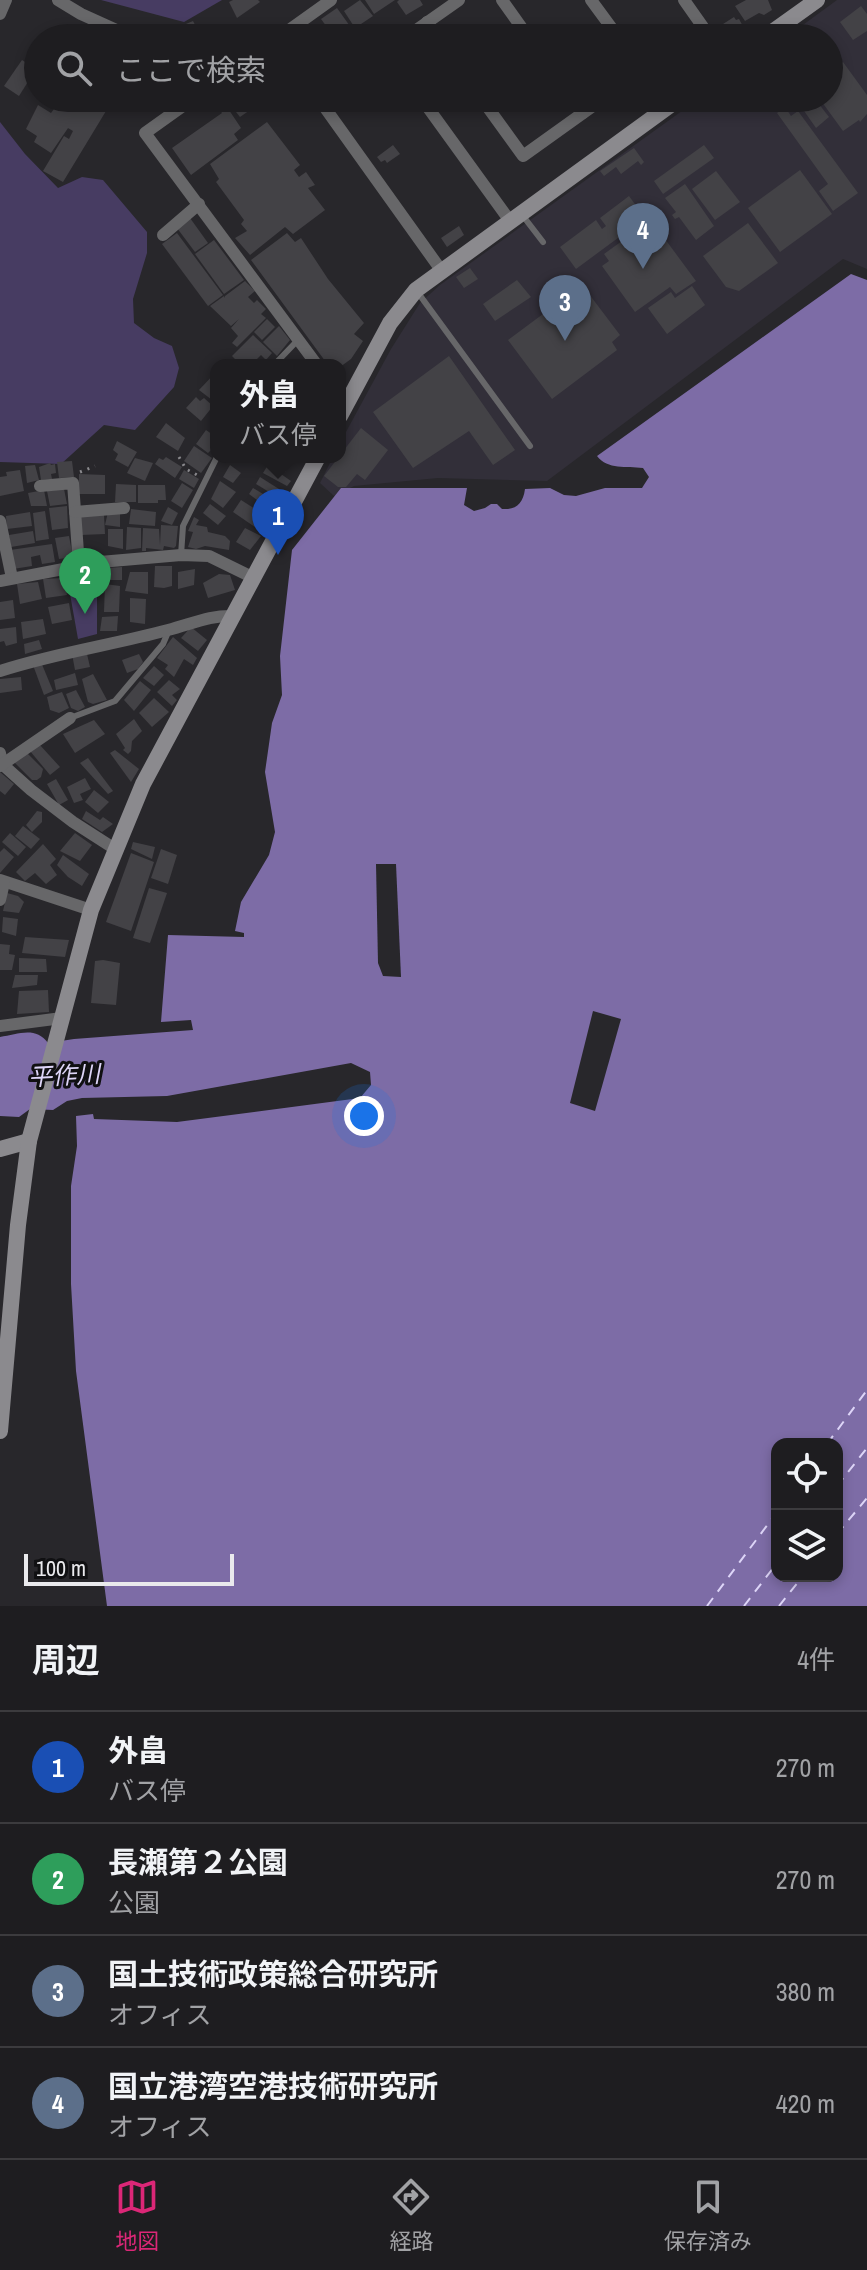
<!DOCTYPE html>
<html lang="ja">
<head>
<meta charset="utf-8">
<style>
	body { margin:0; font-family:"Archivo Narrow","Noto Sans JP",sans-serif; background:#262629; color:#f1f3f6 }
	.controls { position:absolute; right:24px; bottom:24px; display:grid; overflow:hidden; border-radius:16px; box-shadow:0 4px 12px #0003 }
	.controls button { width:72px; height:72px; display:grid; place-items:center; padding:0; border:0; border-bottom:2px solid #3c3b3e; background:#1e1d20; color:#f1f3f6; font:40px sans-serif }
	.scale { position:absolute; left:24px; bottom:20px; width:210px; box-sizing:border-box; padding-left:8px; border:4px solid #eaeaed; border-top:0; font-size:22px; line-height:28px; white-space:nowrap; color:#eaeaed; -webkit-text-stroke:6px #101012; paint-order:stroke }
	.you { position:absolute; left:364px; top:1116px; width:28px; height:28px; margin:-20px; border:6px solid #fff; border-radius:50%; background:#1a73e8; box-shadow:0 0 0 12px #1a73e833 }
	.badge { display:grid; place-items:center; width:52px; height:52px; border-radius:50%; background:#db2777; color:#fff; font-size:26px; font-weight:700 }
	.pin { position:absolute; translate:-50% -66px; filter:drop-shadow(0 2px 4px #0008) }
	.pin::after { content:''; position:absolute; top:42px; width:28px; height:24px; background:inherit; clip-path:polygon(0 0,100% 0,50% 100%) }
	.popup { position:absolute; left:210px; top:359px; width:136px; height:104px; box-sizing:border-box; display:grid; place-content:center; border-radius:16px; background:#1e1d20; filter:drop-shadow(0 2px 6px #0005); font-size:26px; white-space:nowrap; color:#a1a2a5 }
	.popup b { font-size:30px; color:#f1f3f6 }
	.popup::after { content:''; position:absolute; left:50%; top:100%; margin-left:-16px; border:16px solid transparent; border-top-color:#1e1d20 }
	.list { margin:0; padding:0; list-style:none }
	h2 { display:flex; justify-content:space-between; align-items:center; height:104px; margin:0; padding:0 32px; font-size:34px }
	h2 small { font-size:26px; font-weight:400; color:#a1a2a5 }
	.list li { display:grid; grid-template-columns:52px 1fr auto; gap:24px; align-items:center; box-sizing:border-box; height:112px; padding:0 32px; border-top:2px solid #3c3b3e }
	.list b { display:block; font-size:30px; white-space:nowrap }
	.list p { margin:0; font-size:26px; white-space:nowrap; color:#a1a2a5 }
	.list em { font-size:26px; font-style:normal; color:#a1a2a5 }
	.icon { flex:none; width:44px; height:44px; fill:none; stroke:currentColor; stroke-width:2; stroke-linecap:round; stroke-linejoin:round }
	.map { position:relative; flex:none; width:867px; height:1606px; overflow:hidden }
	.search { position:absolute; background:#1e1d20; box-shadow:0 4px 12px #0003; left:24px; right:24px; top:24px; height:88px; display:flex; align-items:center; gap:20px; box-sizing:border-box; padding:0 28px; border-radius:44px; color:#a1a2a5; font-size:30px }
	.sheet { height:552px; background:#1e1d20 }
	nav { display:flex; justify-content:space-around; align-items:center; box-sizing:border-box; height:112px; border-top:2px solid #3c3b3e; background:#1e1d20; font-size:22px; color:#a1a2a5 }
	nav a { display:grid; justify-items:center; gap:4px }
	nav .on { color:#db2777 }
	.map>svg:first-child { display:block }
</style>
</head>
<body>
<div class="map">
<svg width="867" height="1606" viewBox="0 0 867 1606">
	<rect width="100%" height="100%" fill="#28272b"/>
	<path fill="#322f39" d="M837,0H867V269L843,259L547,481L438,478L354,486L334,496L320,483L333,457H340V443L391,349L420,303L440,285L700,98H829V38H785Z"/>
	<g fill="#473c62">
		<path d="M101,0H222L184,22Z"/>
		<path d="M0,122L25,154L58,188L82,177L103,180L147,232V253L133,299L134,323L154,338L172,346L179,368L174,387L135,430L104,425L61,464L0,462Z"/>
		<path d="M77,574L80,594L97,592V634L78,639L67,577Z"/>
	</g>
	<path fill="#7d6ca6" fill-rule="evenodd" d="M851,274L867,280V1606H107L76,1371L71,1284V1186L77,1146L76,1116L93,1114L94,1119L177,1122L360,1098L371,1085L370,1072L351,1063L167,1096L82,1098L67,1101L53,1110L30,1109L19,1117L0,1116V1037C18,1034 36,1026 48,1043L74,1039L193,1030L191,1020L161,1022L168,935L244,937V933L235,931L241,902L269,855L275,832L265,772L272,723L282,695L280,656L292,550L341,488H467L464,505L474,511L485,508L491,504H497L502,509C516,510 523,504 525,489L550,488L564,495L576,496L605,488H642L649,477L643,468C626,466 608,470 597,456ZM777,1444H837V1576H777Z"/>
	<g fill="#28272b">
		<path d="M376,864H396L401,977L383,976L378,963Z"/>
		<path d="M593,1011L621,1019L595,1111L570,1103Z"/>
	</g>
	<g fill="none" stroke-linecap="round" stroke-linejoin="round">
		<g stroke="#ddd5f7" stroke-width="2" stroke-dasharray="10 8" stroke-linecap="butt">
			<path d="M827,1444L867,1390"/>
			<path d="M837,1486L867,1448"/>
			<path d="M837,1534L867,1498"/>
			<path d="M707,1606L777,1512"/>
			<path d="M744,1606L777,1563"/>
			<path d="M779,1606L803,1576"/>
		</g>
	</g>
	<g fill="#434246">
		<path d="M233,0H258L260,2L237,18L229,2Z"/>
		<path d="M360,0L373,16L355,28L344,11Z"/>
		<path d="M365,0H395L374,14Z"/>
		<path d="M399,0H420L423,5L406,15L397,2Z"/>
		<path d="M746,0H768L772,10L764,15L759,13L745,21L735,6Z"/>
		<path d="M861,6L867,14V31L853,40L840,22Z"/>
		<path d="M337,8L352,29L335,38L321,19Z"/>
		<path d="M734,17L736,20L739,19L745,30L737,38L727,36L723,24Z"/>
		<path d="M193,21L202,38H170L167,32Z"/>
		<path d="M22,60L36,69L19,96L4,86Z"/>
		<path d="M843,62L867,95V114L860,122L859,120L843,131L819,98H829V72Z"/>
		<path d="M56,98H83L106,111L63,182L43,171L64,136L69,139L73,131L68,128L81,109L51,153L34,142L37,136L26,129L38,105L51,113L54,109L51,107Z"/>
		<path d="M211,98H221L241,128L234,134L238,140L191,175L172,148L222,113Z"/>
		<path d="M225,98H245L253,108L240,117Z"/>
		<path d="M815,99L829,117L816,128L802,108Z"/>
		<path d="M785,107L791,116L798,111L858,193L833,211L819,191L828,184L777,113Z"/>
		<path d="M267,122L300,165L294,170L299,177L306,172L315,185L308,188L325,210L293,234L285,227L250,255L235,238L247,231L241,224L244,220L216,182L219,179L210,164Z"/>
		<path d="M393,145L400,154L387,163L385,160L381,162L377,157Z"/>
		<path d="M704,145L714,158L663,194L654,181Z"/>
		<path d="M634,148L644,162L641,165L638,161L621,174L616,167L604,176L600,171Z"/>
		<path d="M800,170L832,214L780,252L748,208Z"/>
		<path d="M716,171L740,202L715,220L692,189Z"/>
		<path d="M685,184L714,226L696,240L679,217L675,219L672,215L676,212L665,198Z"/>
		<path d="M629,196L645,218L576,269L560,247L596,220L602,229L606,226L600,218Z"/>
		<path d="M190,218L208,243L195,252L177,228Z"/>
		<path d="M651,220L696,281L676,294L670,287L635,312L602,266L609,261L604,254Z"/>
		<path d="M748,223L778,263L739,291L726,287L703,256Z"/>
		<path d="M459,226L464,235L447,247L441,238Z"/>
		<path d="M177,233L223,295L208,306L162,244Z"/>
		<path d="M287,233L295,242L301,238L328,279L364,323L354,334L363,341L351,359L340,367L328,365L251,260Z"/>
		<path d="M214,240L244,280L224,294L195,254Z"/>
		<path d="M470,268L478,279L464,288L456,277Z"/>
		<path d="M517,280L531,297L495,321L483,304Z"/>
		<path d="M245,281L255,291L248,297L254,303L257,300L266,309L261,314L266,318L237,347L232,343L238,336L231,328L239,319L231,326L210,306L224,296L225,298V296Z"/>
		<path d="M692,286L705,305L667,334L648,308L671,292L675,298Z"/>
		<path d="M574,291L581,300L589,294L620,335L612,342L617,350L552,399L508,340Z"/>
		<path d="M267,319L275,327L262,340L254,332Z"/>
		<path d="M279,326L290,340L277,356L263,342Z"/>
		<path d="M253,335L272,353L266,360L261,355L257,359L261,362L258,365H241L232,356Z"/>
		<path d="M449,356L515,450L493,465L469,431L413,468L373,412Z"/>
		<path d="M216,372V395L212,400L199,390Z"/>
		<path d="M196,397L200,401L204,398L213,406L201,421L186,408Z"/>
		<path d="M166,423L185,438L178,451L156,437Z"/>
		<path d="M361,428L388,450L365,480L357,474L346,487H338L324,476Z"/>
		<path d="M206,430L216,437V449L214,447L208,453L196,444Z"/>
		<path d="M117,441L137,452L128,467L115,460L118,454L113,450Z"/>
		<path d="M194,446L212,458L201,473L184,461Z"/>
		<path d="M166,457L182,467L175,478L155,464L159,458L163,460Z"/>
		<path d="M271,457H280L290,464L285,472L269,461Z"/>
		<path d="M135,458L153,463L145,481L127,473Z"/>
		<path d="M72,461L74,477L59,478L57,462Z"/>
		<path d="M50,463L51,465L55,464L56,473L51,474L52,479L41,480L39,467Z"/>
		<path d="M35,465L39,480L27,483L25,466Z"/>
		<path d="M230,465L241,473L233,483L223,477Z"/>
		<path d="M268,465L291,481L287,486L263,473Z"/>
		<path d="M20,470L24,491L0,496V477L7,476L6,472Z"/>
		<path d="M184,470L199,479L194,488L179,479Z"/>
		<path d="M79,474L105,475V494H79Z"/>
		<path d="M260,477L279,489L274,495L256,484Z"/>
		<path d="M220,481L236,492L223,508L211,499Z"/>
		<path d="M182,483L193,490L182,508L171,501Z"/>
		<path d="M116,484L136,485V502H115Z"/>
		<path d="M138,485H165L166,500H158V503H138Z"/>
		<path d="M253,488L281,505L273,512L249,494Z"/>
		<path d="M64,489L67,504L50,506L47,491Z"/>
		<path d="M44,490L47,506H31L28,493Z"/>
		<path d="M241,500L268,517L258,529L233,512Z"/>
		<path d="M210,504L226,516L218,525L203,513Z"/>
		<path d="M67,506L68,528L52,530L49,508Z"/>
		<path d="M168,507L178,513L172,525L161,521Z"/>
		<path d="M131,509L156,512L155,526L129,524Z"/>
		<path d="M45,511L49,539L36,541L33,513Z"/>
		<path d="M30,512L32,526L7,529L6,516Z"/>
		<path d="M108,512H120V527L105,525Z"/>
		<path d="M104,515L105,534L81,535V516Z"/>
		<path d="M194,517L199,520L196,525L207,527L208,532L225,536L230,541L229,550L205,546L196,549L188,547L193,532L188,531Z"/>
		<path d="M161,525L178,526L176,546L174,548L164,546L163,550L146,548V551H142L143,528L159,529L160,545Z"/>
		<path d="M127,527L141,528V548L126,550Z"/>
		<path d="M245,528L261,536L250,550L236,542Z"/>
		<path d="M108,529H123V549L108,546Z"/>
		<path d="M33,531L35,543L11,547L9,535Z"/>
		<path d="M69,536L73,557L59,559L55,538Z"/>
		<path d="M52,544L55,562L42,564L40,555L31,557L32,566L13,569L10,550Z"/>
		<path d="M155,566H172V586L164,588L154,587Z"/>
		<path d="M122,567V580H105L107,568Z"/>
		<path d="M195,569L194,585L178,589V572Z"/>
		<path d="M130,572H148V594L125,591Z"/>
		<path d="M219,574L230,575L235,590L208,598L203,583Z"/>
		<path d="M63,578L67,595L46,598L43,579Z"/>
		<path d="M38,582L42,599L20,604L17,584Z"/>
		<path d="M105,584L120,586L119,612H104Z"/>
		<path d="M130,598L146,599L145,624L130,622Z"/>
		<path d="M13,600L15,618L0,620V602Z"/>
		<path d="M69,603L72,620L52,624L48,607Z"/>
		<path d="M118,616L117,631H100L102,617Z"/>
		<path d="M43,619L46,634L23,639L21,622Z"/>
		<path d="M16,627L17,643L6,646L4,641L0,642V629Z"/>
		<path d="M191,627L207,640L198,651L181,638Z"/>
		<path d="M173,637L197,658L193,665L184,659L174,677L165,669L168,665L157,658Z"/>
		<path d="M39,640L42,649L25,654L24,644Z"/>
		<path d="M72,654H87L90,667L75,670Z"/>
		<path d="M139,654L143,662L138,669L127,673L122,660Z"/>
		<path d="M41,662L53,691L44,695L33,665Z"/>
		<path d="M154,666L164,675L154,686L143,678Z"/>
		<path d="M75,673L78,685L56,690L54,680Z"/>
		<path d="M93,674L107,700L93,704L88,702L82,679Z"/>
		<path d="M21,677L22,690L0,693V679Z"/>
		<path d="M169,680L180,689L172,695L177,700L172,706L157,692Z"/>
		<path d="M140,681L151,690L134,711L124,700Z"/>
		<path d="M76,690L85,707L78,711L71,708L66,694Z"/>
		<path d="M62,692L69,708L59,713L50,710L47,697Z"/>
		<path d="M154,698L169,712L152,727L139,713Z"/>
		<path d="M134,719L142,731L132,741L131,751L128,754L123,750L125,748L116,734Z"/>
		<path d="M94,720L105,734L75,753L63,734Z"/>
		<path d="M39,744L60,767L50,775L30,751Z"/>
		<path d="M115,750L139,769L131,782L110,753Z"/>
		<path d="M27,753L43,769L41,777L37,780H32L14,762Z"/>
		<path d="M88,758L113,791L108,794L80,763Z"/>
		<path d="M0,772L14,784L5,795L0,791Z"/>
		<path d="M85,778L91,789L80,794L83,800L74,803L67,787Z"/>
		<path d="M56,779L68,800L59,805L47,784Z"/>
		<path d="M94,790L109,802L98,813L85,802Z"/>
		<path d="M37,811L42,812V822L32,832L26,825Z"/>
		<path d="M86,811L100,820L103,817L113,824L102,832L82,819Z"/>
		<path d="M23,826L40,839L31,849L15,836Z"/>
		<path d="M10,833L26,847L18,856L2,842Z"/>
		<path d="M75,833L92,845L80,861L60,851Z"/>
		<path d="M133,842L155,847L152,859L131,849Z"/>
		<path d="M43,844L56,859L50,865L57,875L46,884L35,873L25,881L16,872Z"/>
		<path d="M4,848L14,857L0,873V852Z"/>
		<path d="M161,849L177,855L168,884L151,878Z"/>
		<path d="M131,853L154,862L131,931L106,922Z"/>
		<path d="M63,855L89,874L82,886L68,877L57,865Z"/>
		<path d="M149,888L167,893L150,943L133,938Z"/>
		<path d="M7,893L18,896L24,902L19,913L3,911Z"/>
		<path d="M3,917L18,919L16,936L2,932Z"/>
		<path d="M25,937L69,940L65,957L22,953Z"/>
		<path d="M0,944L10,945L9,954L15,955L12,970H0Z"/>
		<path d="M19,958L46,959L47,972H19Z"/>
		<path d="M103,960L120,963L116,1005L91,1003L95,961Z"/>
		<path d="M15,975H38L37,985L12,988Z"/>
		<path d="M48,990L49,1012L17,1014L19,991Z"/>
	</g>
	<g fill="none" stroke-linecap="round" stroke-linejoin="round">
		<g stroke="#8a898d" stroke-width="3" stroke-dasharray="2 6" stroke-linecap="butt">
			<path d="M179,457L186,469L199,476"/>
			<path d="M80,472L95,466"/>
		</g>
		<g stroke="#676769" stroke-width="6">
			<path d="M523,216L543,242"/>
			<path d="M416,290L530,446"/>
			<path d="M274,365L297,341"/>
			<path d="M181,555L183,526L217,457"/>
			<path d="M70,718L115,701L163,644L169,630"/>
		</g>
		<g stroke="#676769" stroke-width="12">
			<path d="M58,0L81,14L134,38"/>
			<path d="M502,0L529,38"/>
			<path d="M591,0L619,38"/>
			<path d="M684,0L703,27L688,38"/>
			<path d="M0,14L6,0"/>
			<path d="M427,22L438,38"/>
			<path d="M278,38L331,0"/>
			<path d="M405,38L459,0"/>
			<path d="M194,98L145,133L317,365"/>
			<path d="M318,98L441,270"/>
			<path d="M421,98L510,221"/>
			<path d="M481,98L523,156L604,98"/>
			<path d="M573,98L583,113"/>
			<path d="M163,235L199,204"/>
			<path d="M40,486L73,483L79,566"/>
			<path d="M75,512L124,508"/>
			<path d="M0,521L12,578"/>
			<path d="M0,581L100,562L181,555L209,556L254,578"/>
			<path d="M0,671C55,653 112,645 168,630C192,624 209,615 234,616"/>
			<path d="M0,753L2,764L31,790L73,822L115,849"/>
			<path d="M0,766L70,718"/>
			<path d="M0,880L91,910"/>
			<path d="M0,900L4,883"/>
			<path d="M0,1026L62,1018"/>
		</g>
		<g stroke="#8b8a8e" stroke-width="16">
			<path d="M764,38L817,0"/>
			<path d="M340,416L390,323L416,290L680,98"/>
			<path d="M0,1149L29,1141"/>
			<path d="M0,1431L18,1225L29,1141L91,910L143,784L318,457"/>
		</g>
	</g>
	<g text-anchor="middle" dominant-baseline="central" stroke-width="6" stroke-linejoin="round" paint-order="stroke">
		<g font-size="24" font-style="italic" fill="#ddd5f7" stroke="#101012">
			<text transform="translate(64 1075) rotate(-3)">平作川</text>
		</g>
	</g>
</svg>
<div class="controls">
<button><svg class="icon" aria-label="locate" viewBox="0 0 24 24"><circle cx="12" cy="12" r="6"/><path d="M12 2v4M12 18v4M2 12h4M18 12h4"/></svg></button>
<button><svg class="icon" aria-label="layers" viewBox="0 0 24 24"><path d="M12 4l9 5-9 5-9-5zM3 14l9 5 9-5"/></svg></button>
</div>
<div class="scale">100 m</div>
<div class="you"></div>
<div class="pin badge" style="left:278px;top:555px;background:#1a4fb4">1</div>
<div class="popup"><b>外畠</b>バス停</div>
<div class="pin badge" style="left:85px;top:614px;background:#2e9e5b">2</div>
<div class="pin badge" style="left:565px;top:341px;background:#5c6f8a">3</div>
<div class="pin badge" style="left:643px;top:269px;background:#5c6f8a">4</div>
<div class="search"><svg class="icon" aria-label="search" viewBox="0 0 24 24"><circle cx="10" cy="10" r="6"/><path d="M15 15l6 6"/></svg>ここで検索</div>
</div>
<section class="sheet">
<h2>周辺<small>4件</small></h2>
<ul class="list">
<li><span class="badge" style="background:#1a4fb4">1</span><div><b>外畠</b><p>バス停</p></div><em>270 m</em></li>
<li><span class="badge" style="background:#2e9e5b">2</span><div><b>長瀬第２公園</b><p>公園</p></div><em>270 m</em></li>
<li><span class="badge" style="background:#5c6f8a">3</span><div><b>国土技術政策総合研究所</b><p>オフィス</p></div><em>380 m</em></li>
<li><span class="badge" style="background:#5c6f8a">4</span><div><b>国立港湾空港技術研究所</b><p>オフィス</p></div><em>420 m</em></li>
</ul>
</section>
<nav>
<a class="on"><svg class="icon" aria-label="map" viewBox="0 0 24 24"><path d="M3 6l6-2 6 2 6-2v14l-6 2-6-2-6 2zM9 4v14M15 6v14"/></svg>地図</a>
<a><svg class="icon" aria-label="directions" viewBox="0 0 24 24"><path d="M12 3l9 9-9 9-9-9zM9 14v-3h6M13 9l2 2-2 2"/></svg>経路</a>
<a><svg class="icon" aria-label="saved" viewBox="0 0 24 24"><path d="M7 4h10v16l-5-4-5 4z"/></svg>保存済み</a>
</nav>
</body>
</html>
